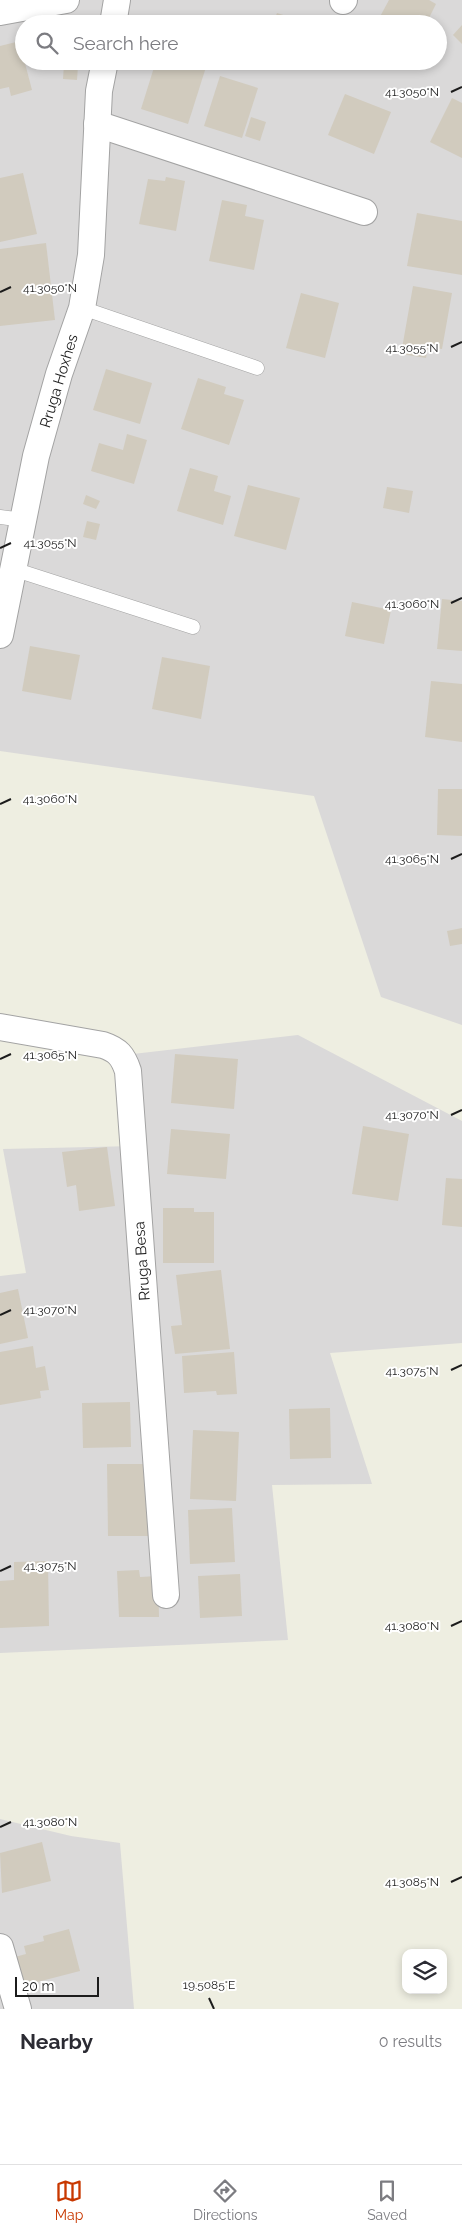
<!DOCTYPE html>
<html lang="en">
<head>
<meta charset="utf-8">
<style>
	body { margin:0; font-family:Raleway,sans-serif; background:#f2f2f3; color:#2b2b33 }
	.controls { position:absolute; right:15px; bottom:15px; display:grid; overflow:hidden; border-radius:10px; box-shadow:0 2px 8px #0003 }
	.controls button { width:45px; height:45px; display:grid; place-items:center; padding:0; border:0; border-bottom:1px solid #e1e1e2; background:#fff; color:#2b2b33; font:25px sans-serif }
	.scale { position:absolute; left:15px; bottom:12px; width:84px; box-sizing:border-box; padding-left:5px; border:2px solid #1c1c1c; border-top:0; font-size:14px; line-height:18px; white-space:nowrap; color:#1c1c1c; -webkit-text-stroke:4px #fff; paint-order:stroke }
	.list { margin:0; padding:0; list-style:none }
	h2 { display:flex; justify-content:space-between; align-items:center; height:65px; margin:0; padding:0 20px; font-size:21px }
	h2 small { font-size:16px; font-weight:400; color:#7c7c81 }
	.icon { flex:none; width:28px; height:28px; fill:none; stroke:currentColor; stroke-width:2; stroke-linecap:round; stroke-linejoin:round }
	.map { position:relative; flex:none; width:462px; height:2009px; overflow:hidden }
	.search { position:absolute; background:#fff; box-shadow:0 2px 8px #0003; left:15px; right:15px; top:15px; height:55px; display:flex; align-items:center; gap:12px; box-sizing:border-box; padding:0 18px; border-radius:28px; color:#7c7c81; font-size:19px }
	.sheet { height:155px; background:#fff }
	nav { display:flex; justify-content:space-around; align-items:center; box-sizing:border-box; height:70px; border-top:1px solid #e1e1e2; background:#fff; font-size:14px; color:#7c7c81 }
	nav a { display:grid; justify-items:center; gap:2px }
	nav .on { color:#c83800 }
	.map>svg:first-child { display:block }
</style>
</head>
<body>
<div class="map">
<svg width="462" height="2009" viewBox="0 0 462 2009">
	<rect width="100%" height="100%" fill="#eeeee1"/>
	<g fill="#dad9d9" fill-rule="evenodd">
		<path d="M0,0H462V1025L381,997L314,796L0,751ZM24,24H438V61H24Z"/>
		<path d="M298,1035L462,1121V1343L330,1353L372,1484L272,1485L288,1640L0,1653V1276L26,1273L3,1149L135,1146L133,1054Z"/>
		<path d="M0,1819L71,1836L120,1843L134,2009H0Z"/>
	</g>
	<g fill="#d1cbbe">
		<path d="M389,0H429L436,4L426,24H376Z"/>
		<path d="M277,13L308,23V24H273Z"/>
		<path d="M462,25V44L453,35Z"/>
		<path d="M16,42L18,48H21L32,90L11,96L9,87L0,89V46Z"/>
		<path d="M156,61H188L206,67L188,124L141,109Z"/>
		<path d="M64,64L78,66L77,80L63,79Z"/>
		<path d="M220,76L258,88L242,138L204,126Z"/>
		<path d="M345,94L391,112L374,154L328,135Z"/>
		<path d="M452,98L462,103V158L430,142Z"/>
		<path d="M251,117L266,122L260,141L245,136Z"/>
		<path d="M23,173L37,234L0,242V178Z"/>
		<path d="M166,177L185,181L176,231L139,224L148,179L165,181Z"/>
		<path d="M222,200L247,205L245,216L264,220L254,270L209,261Z"/>
		<path d="M417,213L462,221V275L407,266Z"/>
		<path d="M46,243L55,320L0,326V249Z"/>
		<path d="M413,286L452,293L442,349L428,347L426,358L401,354Z"/>
		<path d="M301,293L339,303L325,358L286,348Z"/>
		<path d="M106,369L152,383L140,424L93,410Z"/>
		<path d="M198,378L226,387L224,394L244,400L229,445L181,429Z"/>
		<path d="M127,434L147,440L134,484L91,471L99,443L123,450Z"/>
		<path d="M190,468L218,476L214,491L231,496L223,525L177,511Z"/>
		<path d="M248,485L300,498L286,550L234,536Z"/>
		<path d="M387,487L413,491L409,513L383,508Z"/>
		<path d="M86,495L100,501L96,509L83,504Z"/>
		<path d="M87,521L100,524L96,540L83,537Z"/>
		<path d="M442,599L462,601V651L437,649Z"/>
		<path d="M352,602L391,610L384,644L345,636Z"/>
		<path d="M30,646L80,655L71,700L22,691Z"/>
		<path d="M162,657L210,666L201,719L152,709Z"/>
		<path d="M431,681L462,684V742L425,737Z"/>
		<path d="M438,789H462V836L437,835Z"/>
		<path d="M462,928V944L450,946L447,931Z"/>
		<path d="M175,1054L238,1059L234,1109L171,1103Z"/>
		<path d="M363,1126L409,1134L398,1201L352,1194Z"/>
		<path d="M171,1129L230,1134L226,1179L167,1174Z"/>
		<path d="M107,1147L115,1206L79,1211L76,1185L67,1187L62,1152Z"/>
		<path d="M446,1178L462,1179V1227L442,1225Z"/>
		<path d="M163,1208H194V1212H214V1263H163Z"/>
		<path d="M221,1270L230,1349L175,1354L171,1326L182,1325L176,1275Z"/>
		<path d="M18,1289L28,1338L0,1344V1293Z"/>
		<path d="M33,1346L36,1368L45,1366L49,1390L40,1391L41,1398L0,1405V1352Z"/>
		<path d="M234,1352L237,1394L217,1395L216,1391L184,1393L182,1356Z"/>
		<path d="M130,1402L131,1447L83,1448L82,1403Z"/>
		<path d="M330,1408L331,1458L290,1459L289,1409Z"/>
		<path d="M193,1430L239,1432L236,1501L190,1499Z"/>
		<path d="M107,1464H149V1536H108Z"/>
		<path d="M232,1508L235,1562L190,1564L188,1510Z"/>
		<path d="M48,1561L49,1626L0,1628V1581L14,1580V1562Z"/>
		<path d="M139,1570L140,1577L158,1576L159,1617H119L117,1571Z"/>
		<path d="M240,1574L242,1616L200,1618L198,1576Z"/>
		<path d="M42,1842L51,1881L2,1893L0,1853Z"/>
		<path d="M69,1929L80,1971L18,1987L11,1958L26,1954L24,1946L44,1941L43,1936Z"/>
	</g>
	<g fill="none" stroke-linecap="round" stroke-linejoin="round">
		<g stroke="#a3a3a3" stroke-width="15">
			<g id="lane">
				<path d="M82,308L257,368"/>
				<path d="M0,517L23,520"/>
				<path d="M13,569L193,627"/>
			</g>
		</g>
		<g stroke="#a3a3a3" stroke-width="28">
			<g id="street">
				<path d="M343,1L344,0"/>
				<path d="M0,12L66,0"/>
				<path d="M113,24L117,0"/>
				<path d="M97,124L364,212"/>
				<path d="M0,635L36,456L59,374L82,308L91,255L99,91L105,61"/>
				<path d="M0,1027L103,1045C118,1050 123,1056 128,1071L166,1595"/>
				<path d="M0,1947L18,2009"/>
			</g>
		</g>
		<use href="#lane" stroke="#fff" stroke-width="14"/>
		<use href="#street" stroke="#fff" stroke-width="26"/>
	</g>
	<path fill="none" stroke="#1c1c1c" stroke-width="2" d="M451,92L462,87M0,292L11,287M451,347L462,342M0,548L11,543M451,603L462,598M0,804L11,799M451,859L462,854M0,1059L11,1054M451,1115L462,1110M0,1315L11,1310M451,1370L462,1365M0,1571L11,1566M451,1626L462,1621M0,1827L11,1822M451,1882L462,1877M209,1998L214,2009"/>
	<g text-anchor="middle" dominant-baseline="central" stroke-width="4" stroke-linejoin="round" paint-order="stroke">
		<g font-size="15" fill="#1c1c1c" stroke="#fff">
			<text transform="translate(59 381) rotate(-73)">Rruga Hoxhes</text>
			<text transform="translate(142 1261) rotate(-94)">Rruga Besa</text>
		</g>
	</g>
	<g font-size="12" text-anchor="middle" fill="#1c1c1c" stroke="#fff" stroke-width="4" stroke-linejoin="round" paint-order="stroke">
		<text x="412" y="96">41.3050°N</text>
		<text x="50" y="292">41.3050°N</text>
		<text x="412" y="352">41.3055°N</text>
		<text x="50" y="547">41.3055°N</text>
		<text x="412" y="608">41.3060°N</text>
		<text x="50" y="803">41.3060°N</text>
		<text x="412" y="863">41.3065°N</text>
		<text x="50" y="1059">41.3065°N</text>
		<text x="412" y="1119">41.3070°N</text>
		<text x="50" y="1314">41.3070°N</text>
		<text x="412" y="1375">41.3075°N</text>
		<text x="50" y="1570">41.3075°N</text>
		<text x="412" y="1630">41.3080°N</text>
		<text x="50" y="1826">41.3080°N</text>
		<text x="412" y="1886">41.3085°N</text>
		<text x="209" y="1989">19.5085°E</text>
	</g>
</svg>
<div class="controls">
<button><svg class="icon" aria-label="layers" viewBox="0 0 24 24"><path d="M12 4l9 5-9 5-9-5zM3 14l9 5 9-5"/></svg></button>
</div>
<div class="scale">20 m</div>
<div class="search"><svg class="icon" aria-label="search" viewBox="0 0 24 24"><circle cx="10" cy="10" r="6"/><path d="M15 15l6 6"/></svg>Search here</div>
</div>
<section class="sheet">
<h2>Nearby<small>0 results</small></h2>
<ul class="list">
</ul>
</section>
<nav>
<a class="on"><svg class="icon" aria-label="map" viewBox="0 0 24 24"><path d="M3 6l6-2 6 2 6-2v14l-6 2-6-2-6 2zM9 4v14M15 6v14"/></svg>Map</a>
<a><svg class="icon" aria-label="directions" viewBox="0 0 24 24"><path d="M12 3l9 9-9 9-9-9zM9 14v-3h6M13 9l2 2-2 2"/></svg>Directions</a>
<a><svg class="icon" aria-label="saved" viewBox="0 0 24 24"><path d="M7 4h10v16l-5-4-5 4z"/></svg>Saved</a>
</nav>
</body>
</html>
